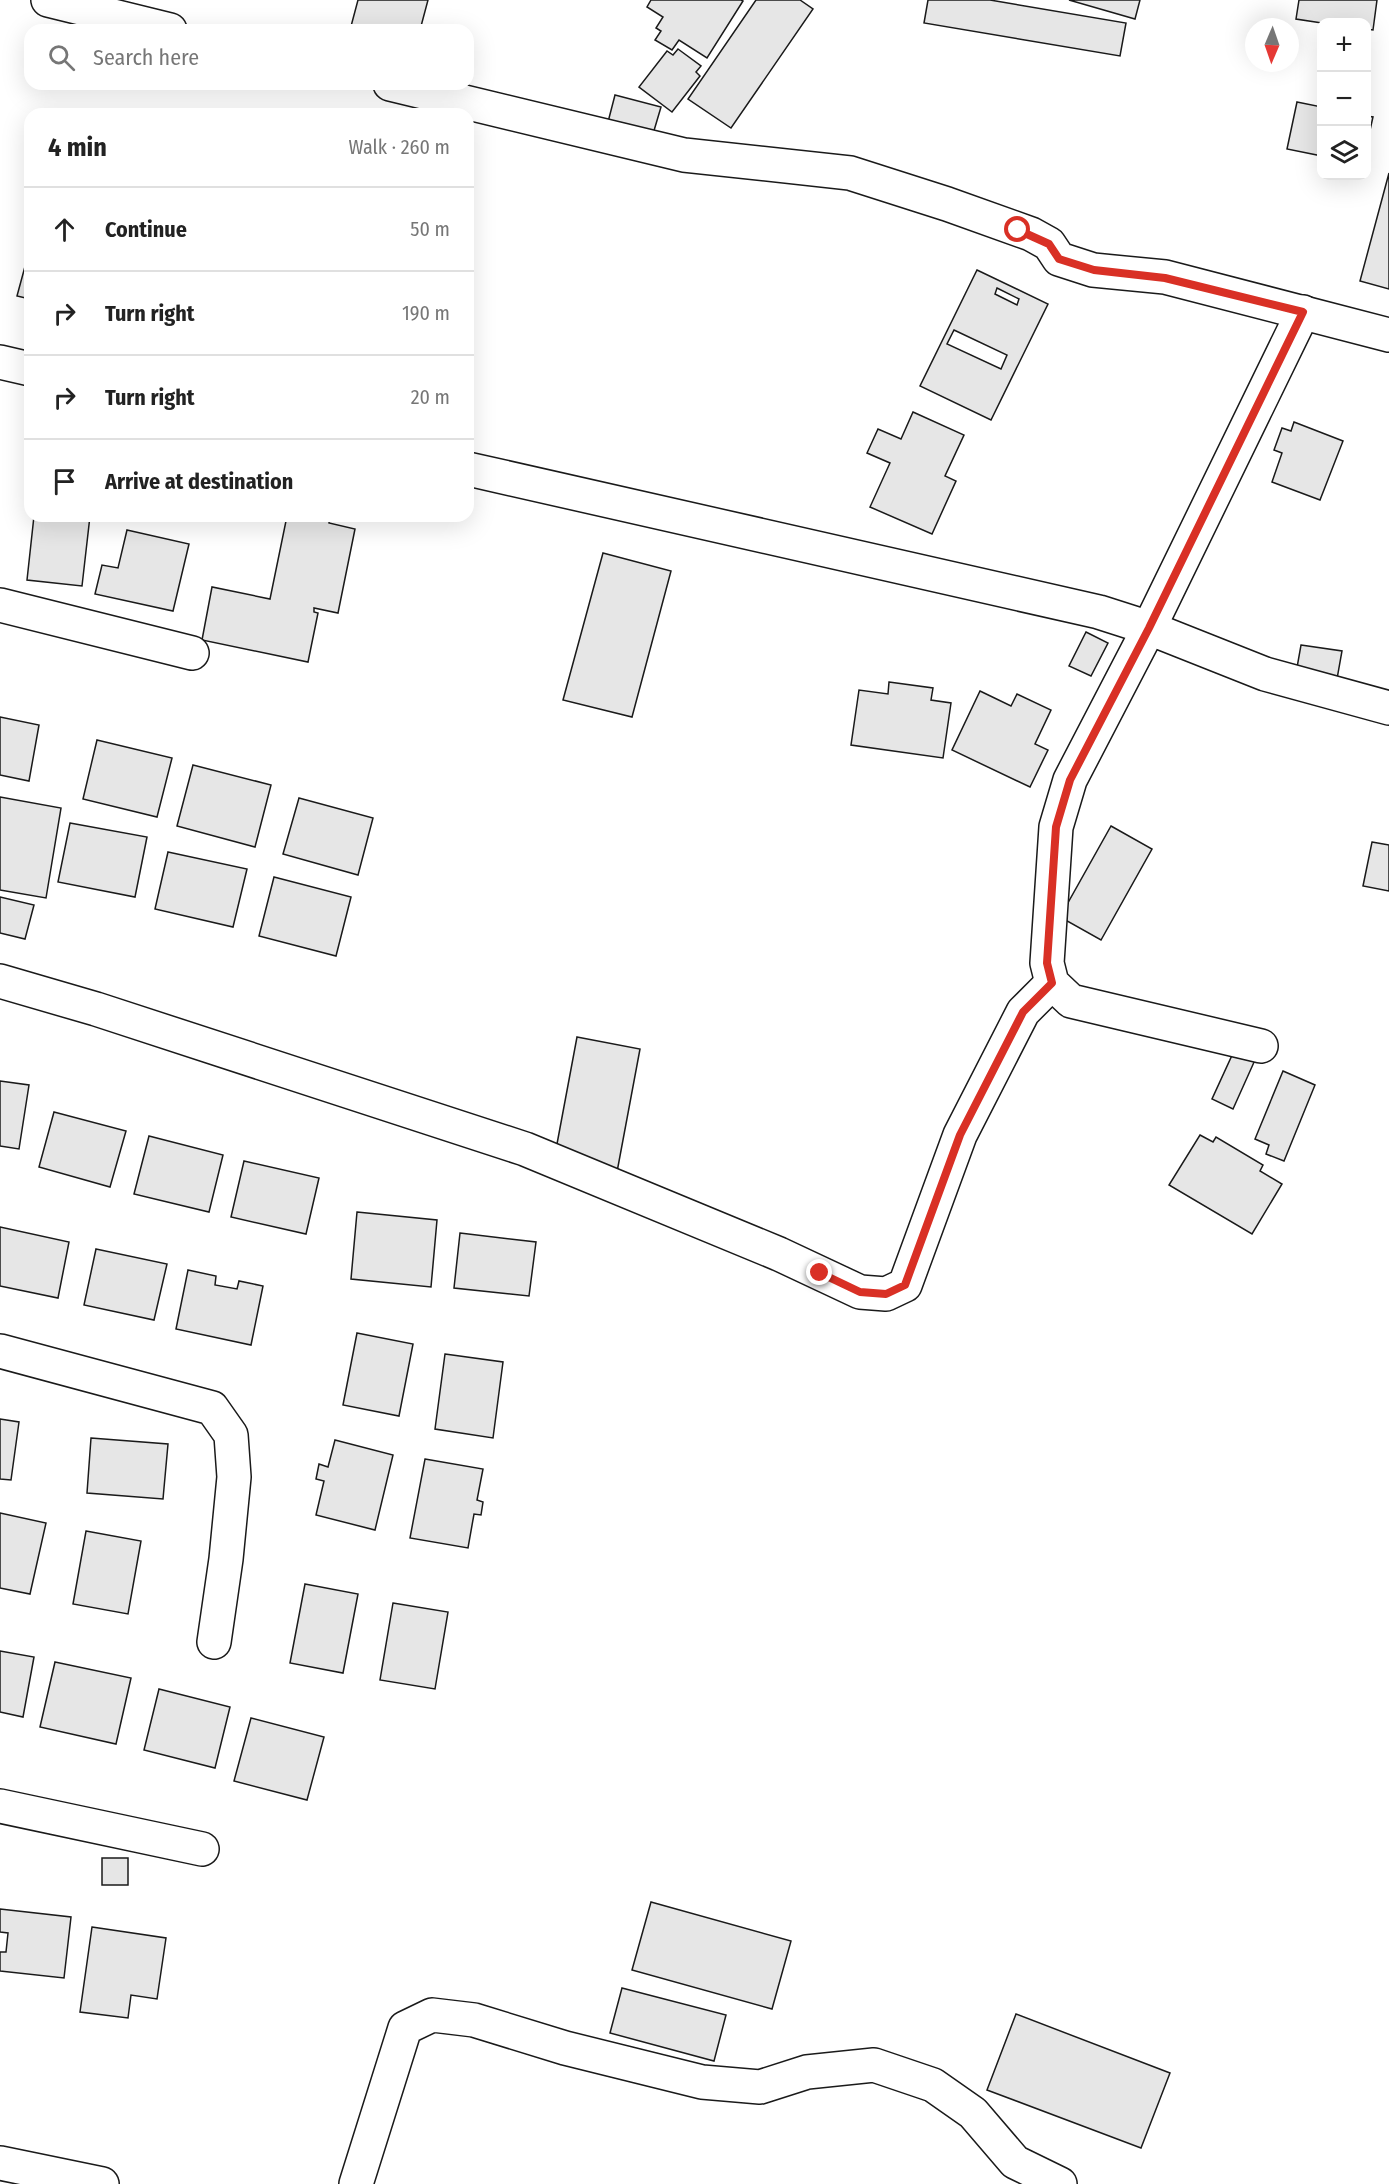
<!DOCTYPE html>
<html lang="en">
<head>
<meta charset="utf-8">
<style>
	body { margin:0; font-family:"Fira Sans Condensed",sans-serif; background:#f6f6f6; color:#222 }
	.controls { position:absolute; right:18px; top:18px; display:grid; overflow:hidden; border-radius:12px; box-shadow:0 6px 24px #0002 }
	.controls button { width:54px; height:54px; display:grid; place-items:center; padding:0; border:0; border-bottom:2px solid #e0e0e0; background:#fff; color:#222; font:30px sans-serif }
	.compass { position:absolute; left:1245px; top:18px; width:54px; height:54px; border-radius:50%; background:#fff; box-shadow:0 6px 24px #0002; rotate:182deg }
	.stop { position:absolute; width:18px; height:18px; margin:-14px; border:4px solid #d93025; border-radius:50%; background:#fff }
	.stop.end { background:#d93025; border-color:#fff; box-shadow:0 2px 6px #0008 }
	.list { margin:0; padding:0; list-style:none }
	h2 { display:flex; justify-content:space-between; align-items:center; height:78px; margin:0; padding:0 24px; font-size:26px }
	h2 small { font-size:20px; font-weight:400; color:#767676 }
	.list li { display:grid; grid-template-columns:39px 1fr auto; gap:18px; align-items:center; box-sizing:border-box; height:84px; padding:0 24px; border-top:2px solid #e0e0e0 }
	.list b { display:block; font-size:22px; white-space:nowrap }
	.list em { font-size:20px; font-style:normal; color:#767676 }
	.icon { flex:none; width:33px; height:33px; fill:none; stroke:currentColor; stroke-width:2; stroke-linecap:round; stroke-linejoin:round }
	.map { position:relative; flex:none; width:1389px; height:2184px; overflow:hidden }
	.search { position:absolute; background:#fff; box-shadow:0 6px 24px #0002; left:24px; top:24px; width:450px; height:66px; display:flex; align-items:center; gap:15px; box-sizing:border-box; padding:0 21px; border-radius:18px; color:#767676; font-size:22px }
	.panel { position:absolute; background:#fff; box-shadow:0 6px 24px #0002; left:24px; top:108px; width:450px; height:414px; border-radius:18px }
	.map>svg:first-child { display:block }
</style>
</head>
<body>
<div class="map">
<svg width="1389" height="2184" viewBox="0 0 1389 2184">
	<rect width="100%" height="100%" fill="#fff"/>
	<g fill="#e6e6e6" stroke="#1a1a1a" stroke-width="1.5" fill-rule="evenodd">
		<path d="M358,0H428L420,30H350Z"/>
		<path d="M651,0H741L743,1L707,58L679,40L672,50L655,40L661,31L656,28L663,17L647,7Z"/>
		<path d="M756,0H800L813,9L731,128L688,99Z"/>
		<path d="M928,0H990L1126,23L1120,56L924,23Z"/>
		<path d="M1069,0H1140L1135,19Z"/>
		<path d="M1299,0H1377L1373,30L1366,29V22L1322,23L1296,19Z"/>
		<path d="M678,49L701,66L696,72L700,76L672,112L639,87L667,51L673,55Z"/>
		<path d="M615,95L661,107L653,134L608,122Z"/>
		<path d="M1297,102L1322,107V156L1287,149Z"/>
		<path d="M1366,116L1373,117L1366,148Z"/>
		<path d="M1389,173V289L1360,281Z"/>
		<path d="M30,248V299L17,296Z"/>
		<path d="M977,270L1048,304L991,420L920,386ZM997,288L1019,299L1017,305L995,294ZM954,330L1007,355L1001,369L947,344Z"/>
		<path d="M913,412L964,435L945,476L956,481L932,534L870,507L890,463L867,453L878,429L901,439Z"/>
		<path d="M1294,422L1343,441L1320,500L1272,482L1282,453L1274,450L1282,428L1291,431Z"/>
		<path d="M34,516H90L82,586L27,580Z"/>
		<path d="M287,516H330L329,523L355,529L338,613L314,608V612L318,613L308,662L202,640L212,587L270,599Z"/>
		<path d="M127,530L189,544L173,611L95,594L102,565L118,568Z"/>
		<path d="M603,553L671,571L632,717L563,700Z"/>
		<path d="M1086,632L1108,643L1091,676L1069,666Z"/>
		<path d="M1301,645L1342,651L1337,679L1296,673Z"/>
		<path d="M889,682L933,688L931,700L951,703L943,758L851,745L859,690L888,694Z"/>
		<path d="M980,691L1011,706L1017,694L1051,710L1035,744L1048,750L1030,787L952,750Z"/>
		<path d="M0,717L39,725L29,781L0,775Z"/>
		<path d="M97,740L172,758L157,817L83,799Z"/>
		<path d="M193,765L271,785L255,847L177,826Z"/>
		<path d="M0,797L61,808L46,898L0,890Z"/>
		<path d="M299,798L373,818L358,875L283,854Z"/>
		<path d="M70,823L147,837L135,897L58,882Z"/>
		<path d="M1111,826L1152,849L1101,940L1060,917Z"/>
		<path d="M1372,842L1389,845V891L1363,886Z"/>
		<path d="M168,852L247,869L233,927L155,909Z"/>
		<path d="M274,877L351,897L336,956L259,936Z"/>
		<path d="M0,897L34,905L25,939L0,933Z"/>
		<path d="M577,1037L640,1049L617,1172L554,1160Z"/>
		<path d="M1234,1051L1255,1060L1233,1109L1212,1099Z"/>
		<path d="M1283,1071L1315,1085L1284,1161L1266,1154L1269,1145L1255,1139Z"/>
		<path d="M0,1081L29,1085L19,1149L0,1146Z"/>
		<path d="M54,1112L126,1131L110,1187L39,1167Z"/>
		<path d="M1200,1135L1213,1142L1216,1137L1263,1165L1260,1171L1282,1184L1252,1234L1169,1185Z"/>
		<path d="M149,1136L223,1155L209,1212L134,1194Z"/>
		<path d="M244,1161L319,1178L306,1234L231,1217Z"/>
		<path d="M357,1212L437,1220L431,1287L351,1279Z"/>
		<path d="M0,1227L69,1242L58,1298L0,1286Z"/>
		<path d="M460,1233L536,1242L529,1296L454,1288Z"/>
		<path d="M96,1249L167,1264L154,1320L84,1305Z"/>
		<path d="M188,1270L216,1276L215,1285L237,1289L239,1281L263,1286L251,1345L176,1329Z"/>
		<path d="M357,1333L413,1344L399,1416L343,1405Z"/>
		<path d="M445,1354L503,1362L493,1438L435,1429Z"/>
		<path d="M0,1419L19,1422L11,1480L0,1479Z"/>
		<path d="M91,1438L168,1444L163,1499L87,1493Z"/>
		<path d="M335,1440L393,1455L375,1530L316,1515L324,1481L316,1479L319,1464L328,1467Z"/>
		<path d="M425,1459L483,1469L477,1500L483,1502L481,1515L474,1514L468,1548L410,1538Z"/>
		<path d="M0,1513L46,1523L30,1594L0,1588Z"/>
		<path d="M86,1531L141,1541L128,1614L73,1604Z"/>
		<path d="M305,1584L358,1594L343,1673L290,1663Z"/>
		<path d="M393,1603L448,1612L435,1689L380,1680Z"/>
		<path d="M0,1651L34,1657L23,1717L0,1712Z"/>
		<path d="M55,1662L131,1678L116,1744L40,1727Z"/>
		<path d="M159,1689L230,1707L215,1768L144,1750Z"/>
		<path d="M251,1718L324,1737L307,1800L234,1781Z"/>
		<rect x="102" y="1858" width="26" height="27"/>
		<path d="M651,1902L791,1941L772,2009L632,1970Z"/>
		<path d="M0,1909L71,1917L64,1978L0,1971V1952H6L8,1933L0,1932Z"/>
		<path d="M92,1927L166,1938L157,1999L131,1995L128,2018L80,2012Z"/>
		<path d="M622,1988L726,2015L714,2061L610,2033Z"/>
		<path d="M1016,2014L1170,2073L1141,2148L987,2090Z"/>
	</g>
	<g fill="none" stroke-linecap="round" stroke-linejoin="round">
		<g stroke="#1a1a1a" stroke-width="36">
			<g id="street">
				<path d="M48,0L170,30"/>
				<path d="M390,84L684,155L850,173L947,204L1031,234L1049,244L1059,259L1093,270L1165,277L1389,335"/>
				<path d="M0,362L30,369"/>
				<path d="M468,469L1099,612L1149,628L1303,312"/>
				<path d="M0,605L192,653"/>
				<path d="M0,981L96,1009L525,1149L779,1254L860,1292L886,1294L905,1285L960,1135L1023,1012L1052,983"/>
				<path d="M1261,1046L1071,1001L1052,983L1047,963L1056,827L1070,780L1149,628L1265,674L1389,708"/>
				<path d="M0,1351L212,1408L231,1435L234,1477L226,1559L214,1642"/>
				<path d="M0,1806L202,1849"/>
				<path d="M0,2163L102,2184"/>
				<path d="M356,2184L405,2028L432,2015L474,2020L565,2048L702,2082L760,2087L807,2072L874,2065L933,2085L973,2113L1015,2162L1060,2184"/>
			</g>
		</g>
		<use href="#street" stroke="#fff" stroke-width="33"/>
	</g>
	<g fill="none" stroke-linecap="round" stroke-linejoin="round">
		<path stroke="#d93025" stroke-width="8" d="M820,1273L860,1292L886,1294L905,1285L960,1135L1023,1012L1052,983L1047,963L1056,827L1070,780L1149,628L1303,312L1165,278L1094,270L1059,259L1049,244L1018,230"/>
	</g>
</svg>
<div class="controls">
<button>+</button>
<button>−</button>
<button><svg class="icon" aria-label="layers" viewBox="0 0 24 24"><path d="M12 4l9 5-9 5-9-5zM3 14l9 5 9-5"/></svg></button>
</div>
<svg class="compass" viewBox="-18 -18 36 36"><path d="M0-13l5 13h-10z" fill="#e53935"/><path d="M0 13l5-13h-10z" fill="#767676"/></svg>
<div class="stop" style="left:1018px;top:230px"></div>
<div class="stop end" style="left:820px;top:1273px"></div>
<div class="search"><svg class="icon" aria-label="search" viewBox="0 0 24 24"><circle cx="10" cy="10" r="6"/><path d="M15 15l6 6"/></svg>Search here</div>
<section class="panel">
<h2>4 min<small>Walk · 260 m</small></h2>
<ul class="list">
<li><svg class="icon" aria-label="ahead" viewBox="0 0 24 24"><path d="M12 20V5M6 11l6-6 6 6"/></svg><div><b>Continue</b></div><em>50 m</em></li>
<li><svg class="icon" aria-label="right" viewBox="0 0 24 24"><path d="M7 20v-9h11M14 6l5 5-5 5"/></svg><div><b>Turn right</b></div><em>190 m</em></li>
<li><svg class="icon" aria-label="right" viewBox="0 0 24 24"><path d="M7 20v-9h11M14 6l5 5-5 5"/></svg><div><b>Turn right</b></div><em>20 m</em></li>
<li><svg class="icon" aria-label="arrive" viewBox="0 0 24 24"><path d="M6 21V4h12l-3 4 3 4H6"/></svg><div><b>Arrive at destination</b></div></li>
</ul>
</section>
</div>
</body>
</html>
